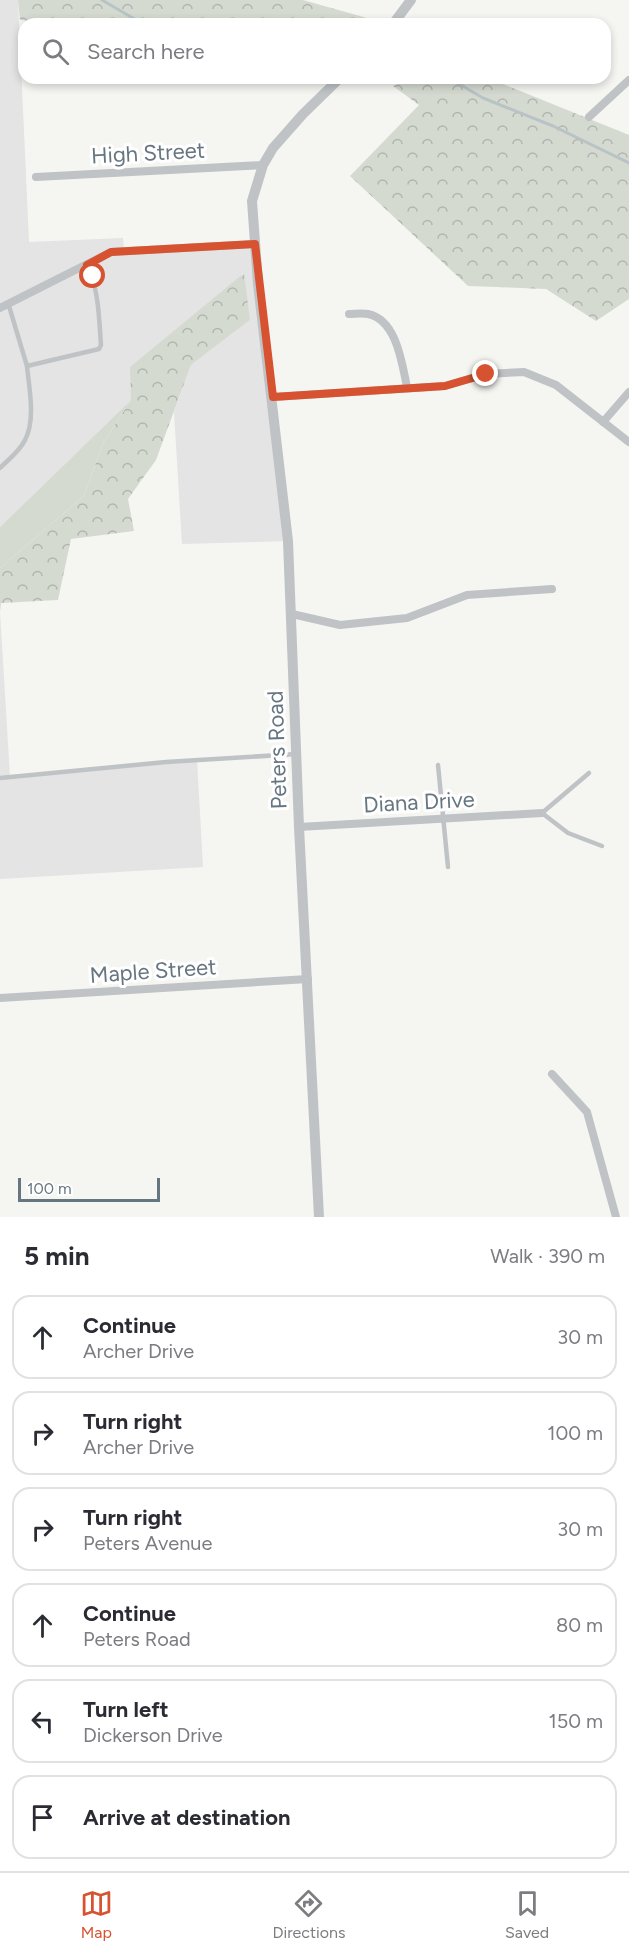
<!DOCTYPE html>
<html lang="en">
<head>
<meta charset="utf-8">
<style>
	body { margin:0; font-family:Figtree,sans-serif; background:#f2f2f3; color:#2b2b33 }
	.scale { position:absolute; left:18px; bottom:15px; width:142px; box-sizing:border-box; padding-left:6px; border:3px solid #667681; border-top:0; font-size:16px; line-height:21px; white-space:nowrap; color:#667681; -webkit-text-stroke:4px #fff; paint-order:stroke }
	.stop { position:absolute; width:18px; height:18px; margin:-14px; border:4px solid #d75230; border-radius:50%; background:#fff }
	.stop.end { background:#d75230; border-color:#fff; box-shadow:0 2px 6px #0008 }
	.list { margin:0; padding:0; list-style:none }
	h2 { display:flex; justify-content:space-between; align-items:center; height:78px; margin:0; padding:0 24px; font-size:26px }
	h2 small { font-size:20px; font-weight:400; color:#7c7c81 }
	.list li { display:grid; grid-template-columns:39px 1fr auto; gap:18px; align-items:center; box-sizing:border-box; height:84px; margin:0 12px 12px; padding:0 12px; border:2px solid #e1e1e2; border-radius:18px }
	.list b { display:block; font-size:22px; white-space:nowrap }
	.list p { margin:0; font-size:20px; white-space:nowrap; color:#7c7c81 }
	.list em { font-size:20px; font-style:normal; color:#7c7c81 }
	.icon { flex:none; width:33px; height:33px; fill:none; stroke:currentColor; stroke-width:2; stroke-linecap:round; stroke-linejoin:round }
	.map { position:relative; flex:none; width:629px; height:1217px; overflow:hidden }
	.search { position:absolute; background:#fff; box-shadow:0 3px 9px #0003; left:18px; right:18px; top:18px; height:66px; display:flex; align-items:center; gap:15px; box-sizing:border-box; padding:0 21px; border-radius:18px; color:#7c7c81; font-size:22px }
	.sheet { height:654px; background:#fff }
	nav { display:flex; justify-content:space-around; align-items:center; box-sizing:border-box; height:84px; border-top:2px solid #e1e1e2; background:#fff; font-size:16px; color:#7c7c81 }
	nav a { display:grid; justify-items:center; gap:3px }
	nav .on { color:#d75230 }
	.map>svg:first-child { display:block }
</style>
</head>
<body>
<div class="map">
<svg width="629" height="1217" viewBox="0 0 629 1217">
	<defs>
		<pattern id="forest-crowns" width="20" height="18" patternUnits="userSpaceOnUse" patternTransform="scale(1.5)"><rect width="20" height="18" fill="#d5dad1"/><path d="M2 6a3 3 0 1 1 6 0M12 15a3 3 0 1 1 6 0" fill="none" stroke="#b1b5af"/></pattern>
	</defs>
	<rect width="100%" height="100%" fill="#f5f5f2"/>
	<g fill="#e3e4e3">
		<path d="M0,0H18L29,242L123,238L124,251L255,244L288,541L182,544L174,412L191,365L250,320L243,273L131,400L0,527Z"/>
		<path d="M0,612L10,777L197,760L203,867L0,879Z"/>
	</g>
	<path fill="#d5dad1" d="M131,400L103,443L84,496L0,568V527Z"/>
	<g fill="url(#forest-crowns)">
		<path d="M18,0H303L367,18L363,24H65L20,20Z"/>
		<path d="M412,78H488L629,135V299L596,321L546,289L468,286L350,176L419,105L393,86Z"/>
		<path d="M244,273L250,320L191,365L156,460L128,499L134,531L71,539L58,600L1,603L0,612V568L84,496L103,443L131,400L130,367Z"/>
	</g>
	<g fill="none" stroke-linecap="round" stroke-linejoin="round">
		<g stroke="#b8c3c7" stroke-width="3">
			<path d="M102,0L143,24"/>
			<path d="M449,78L483,98L553,126L629,163"/>
		</g>
		<g stroke="#bfc3c6" stroke-width="4.5">
			<path d="M9,306L27,366L99,349L101,345C99,319 99,289 87,265"/>
			<path d="M0,468C8,460 20,451 25,440C36,419 29,388 27,366"/>
			<path d="M438,765L448,867"/>
			<path d="M589,773L542,813L568,833L602,846"/>
			<path d="M0,778L166,762L297,754"/>
		</g>
		<g stroke="#bfc3c6" stroke-width="8">
			<path d="M589,117L629,80"/>
			<path d="M36,177L263,165"/>
			<path d="M0,308L111,252L255,244"/>
			<path d="M349,314C355,314 362,313 368,314C397,320 402,364 407,387"/>
			<path d="M273,397L445,386L486,374L524,372L556,385L629,442"/>
			<path d="M603,422L629,392"/>
			<path d="M292,614L340,625L407,618L467,595L552,589"/>
			<path d="M299,827L542,813"/>
			<path d="M0,998L308,979"/>
			<path d="M552,1074L587,1112L616,1217"/>
		</g>
		<g stroke="#bfc3c6" stroke-width="10">
			<path d="M393,24L411,0"/>
			<path d="M319,1217L299,827L288,541L258,284L252,201L263,165L273,148L303,114L340,78"/>
		</g>
	</g>
	<g fill="none" stroke-linecap="round" stroke-linejoin="round">
		<path stroke="#d75230" stroke-width="8" d="M93,276L87,265L111,252L255,244L273,397L445,386L486,374"/>
	</g>
	<g text-anchor="middle" dominant-baseline="central" stroke-width="6" stroke-linejoin="round" paint-order="stroke">
		<g font-size="22" fill="#667681" stroke="#fff">
			<text transform="translate(148 153) rotate(-3)">High Street</text>
			<text transform="translate(277 750) rotate(-92)">Peters Road</text>
			<text transform="translate(419 802) rotate(-3)">Diana Drive</text>
			<text transform="translate(153 971) rotate(-4)">Maple Street</text>
		</g>
	</g>
</svg>
<div class="scale">100 m</div>
<div class="stop" style="left:93px;top:276px"></div>
<div class="stop end" style="left:486px;top:374px"></div>
<div class="search"><svg class="icon" aria-label="search" viewBox="0 0 24 24"><circle cx="10" cy="10" r="6"/><path d="M15 15l6 6"/></svg>Search here</div>
</div>
<section class="sheet">
<h2>5 min<small>Walk · 390 m</small></h2>
<ul class="list">
<li><svg class="icon" aria-label="ahead" viewBox="0 0 24 24"><path d="M12 20V5M6 11l6-6 6 6"/></svg><div><b>Continue</b><p>Archer Drive</p></div><em>30 m</em></li>
<li><svg class="icon" aria-label="right" viewBox="0 0 24 24"><path d="M7 20v-9h11M14 6l5 5-5 5"/></svg><div><b>Turn right</b><p>Archer Drive</p></div><em>100 m</em></li>
<li><svg class="icon" aria-label="right" viewBox="0 0 24 24"><path d="M7 20v-9h11M14 6l5 5-5 5"/></svg><div><b>Turn right</b><p>Peters Avenue</p></div><em>30 m</em></li>
<li><svg class="icon" aria-label="ahead" viewBox="0 0 24 24"><path d="M12 20V5M6 11l6-6 6 6"/></svg><div><b>Continue</b><p>Peters Road</p></div><em>80 m</em></li>
<li><svg class="icon" aria-label="left" viewBox="0 0 24 24"><path d="M17 20v-9H6M10 6l-5 5 5 5"/></svg><div><b>Turn left</b><p>Dickerson Drive</p></div><em>150 m</em></li>
<li><svg class="icon" aria-label="arrive" viewBox="0 0 24 24"><path d="M6 21V4h12l-3 4 3 4H6"/></svg><div><b>Arrive at destination</b></div></li>
</ul>
</section>
<nav>
<a class="on"><svg class="icon" aria-label="map" viewBox="0 0 24 24"><path d="M3 6l6-2 6 2 6-2v14l-6 2-6-2-6 2zM9 4v14M15 6v14"/></svg>Map</a>
<a><svg class="icon" aria-label="directions" viewBox="0 0 24 24"><path d="M12 3l9 9-9 9-9-9zM9 14v-3h6M13 9l2 2-2 2"/></svg>Directions</a>
<a><svg class="icon" aria-label="saved" viewBox="0 0 24 24"><path d="M7 4h10v16l-5-4-5 4z"/></svg>Saved</a>
</nav>
</body>
</html>
